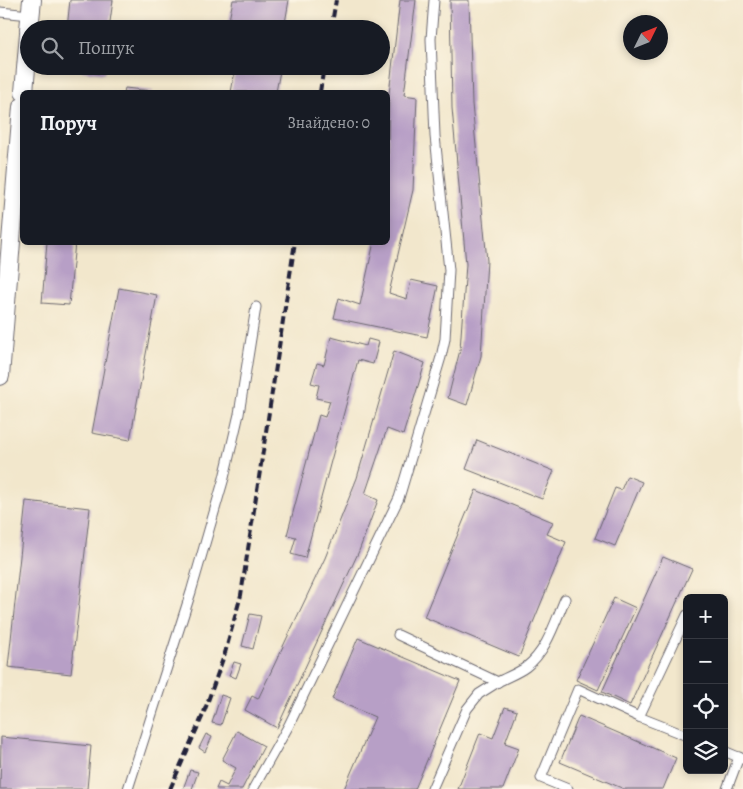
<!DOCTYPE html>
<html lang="uk">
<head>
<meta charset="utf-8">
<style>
	body { margin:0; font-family:Alegreya,serif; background:#20242c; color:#f1f3f6 }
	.controls { position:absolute; right:15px; bottom:15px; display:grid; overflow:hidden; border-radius:8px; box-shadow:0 2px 8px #0003 }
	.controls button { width:45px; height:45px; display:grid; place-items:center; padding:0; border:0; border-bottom:1px solid #363941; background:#171b24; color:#f1f3f6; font:25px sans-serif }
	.compass { position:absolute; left:623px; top:15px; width:45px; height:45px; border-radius:50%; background:#171b24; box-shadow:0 2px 8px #0003; rotate:47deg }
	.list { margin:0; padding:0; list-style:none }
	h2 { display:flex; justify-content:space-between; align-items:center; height:65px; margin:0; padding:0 20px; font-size:21px }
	h2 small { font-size:16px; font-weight:400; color:#9ea1a6 }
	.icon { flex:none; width:28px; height:28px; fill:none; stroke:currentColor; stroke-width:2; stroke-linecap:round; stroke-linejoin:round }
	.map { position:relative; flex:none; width:743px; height:789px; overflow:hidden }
	.search { position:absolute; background:#171b24; box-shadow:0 2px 8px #0003; left:20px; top:20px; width:370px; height:55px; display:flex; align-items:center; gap:12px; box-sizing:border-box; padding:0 18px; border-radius:28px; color:#9ea1a6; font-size:19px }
	.panel { position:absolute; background:#171b24; box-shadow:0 2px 8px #0003; left:20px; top:90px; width:370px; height:155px; border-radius:8px }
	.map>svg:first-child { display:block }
</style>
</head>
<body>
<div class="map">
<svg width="743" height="789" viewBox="0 0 743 789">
	<rect width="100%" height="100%" fill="#fcf5e5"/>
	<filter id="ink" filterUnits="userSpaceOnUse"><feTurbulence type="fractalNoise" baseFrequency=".02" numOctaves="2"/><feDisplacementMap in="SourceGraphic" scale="10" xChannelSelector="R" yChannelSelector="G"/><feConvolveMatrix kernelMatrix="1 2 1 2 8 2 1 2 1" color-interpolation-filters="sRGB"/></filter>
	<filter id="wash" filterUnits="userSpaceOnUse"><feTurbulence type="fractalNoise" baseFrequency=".0096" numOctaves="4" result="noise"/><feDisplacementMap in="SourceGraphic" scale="20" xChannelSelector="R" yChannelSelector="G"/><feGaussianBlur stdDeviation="1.12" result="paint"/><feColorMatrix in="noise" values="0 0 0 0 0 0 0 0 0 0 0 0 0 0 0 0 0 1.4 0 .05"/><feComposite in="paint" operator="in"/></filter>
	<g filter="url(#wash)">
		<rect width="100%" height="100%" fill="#f2e7cc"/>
		<g id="blocks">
			<g fill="#b79fc6">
				<path d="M70,0H113L109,29H67Z"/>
				<path d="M233,0H289L284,29H248L228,25Z"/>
				<path d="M400,0H416L404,95L417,97L413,190L389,293L407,299L411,280L438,286L427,337L334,318L339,298L360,305L374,242H388V153L389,94Z"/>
				<path d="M450,0H469L472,104L487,261L481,356L467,405L448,398L460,350L466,264L452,108Z"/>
				<path d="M62,66H105L104,74L62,68Z"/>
				<path d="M236,66H256L280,71L276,92H231Z"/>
				<path d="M125,88L153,91V92H124Z"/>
				<path d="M47,242H75L69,305L42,303Z"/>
				<path d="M119,288L157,295L130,440L92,433Z"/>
				<path d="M331,337L366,346L368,339L379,342L373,364L358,360L305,558L291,554L296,537L287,535L319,415L325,417L330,401L316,398L319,385L311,383L317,363L324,365Z"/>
				<path d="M394,351L425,363L403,435L387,429L365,494L378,500L359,551L277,728L245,710L252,696L258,699L325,558L357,478Z"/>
				<path d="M477,440L554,471L542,499L466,469Z"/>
				<path d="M627,476L642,482L615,546L595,538L615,488L621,490Z"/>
				<path d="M476,490L553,522L547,534L566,542L519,657L424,617Z"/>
				<path d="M26,501L90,508L71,674L8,667Z"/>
				<path d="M663,557L692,569L630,705L602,692Z"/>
				<path d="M614,598L636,608L598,690L576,680Z"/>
				<path d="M250,614L261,616L253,649L242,646Z"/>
				<path d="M358,638L460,681L415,789H344L375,717L332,699Z"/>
				<path d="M234,662L241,664L236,678L229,675Z"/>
				<path d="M221,695L230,698L221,725L212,723Z"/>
				<path d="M505,707L517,711L505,743L519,748L503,789H458L480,733L493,738Z"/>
				<path d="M579,716L676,758L663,789H624L560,762Z"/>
				<path d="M237,731L264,746L242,789H216L219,782L227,786L236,768L222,760Z"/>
				<path d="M206,734L212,737L205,752L199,748Z"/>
				<path d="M1,737L91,746L87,789H0Z"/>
				<path d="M190,770L198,772L192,789H183Z"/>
			</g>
		</g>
	</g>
	<g filter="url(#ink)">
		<use href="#blocks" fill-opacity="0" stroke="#6b676e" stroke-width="1"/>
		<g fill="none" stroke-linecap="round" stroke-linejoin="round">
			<g stroke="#6b676e" stroke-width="11">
				<g id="lane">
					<path d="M0,12L30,15"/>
					<path d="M398,635L498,682L479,694L467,709L432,789"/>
					<path d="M498,682C507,677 518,673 526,667C547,651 555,622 565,599"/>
					<path d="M639,717L687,615"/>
					<path d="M724,751L743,759"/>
					<path d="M128,789L191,592L224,478L239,414L256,307"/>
					<path d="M253,789L289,725L399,498L441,357L445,339L449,270L435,136L431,39L434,0"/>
					<path d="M568,789L541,778L578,689L639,717L687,736"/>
					<path d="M727,789L739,757"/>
				</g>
			</g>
			<g stroke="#6b676e" stroke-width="20">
				<g id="street">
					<path d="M29,29L32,0"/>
					<path d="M24,92L29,33"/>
					<path d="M0,376L22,107"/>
				</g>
			</g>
			<use href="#lane" stroke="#fff" stroke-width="9"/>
			<use href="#street" stroke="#fff" stroke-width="18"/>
			<g stroke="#22223b" stroke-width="4" stroke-dasharray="8 4" stroke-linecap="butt">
				<path d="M331,29L336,0"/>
				<path d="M320,92L324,66"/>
				<path d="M170,789L203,715L225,653L241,595L295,242"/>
			</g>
		</g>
	</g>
</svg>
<div class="controls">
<button>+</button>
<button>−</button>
<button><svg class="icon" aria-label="locate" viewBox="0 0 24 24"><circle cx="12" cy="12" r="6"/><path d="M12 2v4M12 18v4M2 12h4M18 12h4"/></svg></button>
<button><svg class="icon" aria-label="layers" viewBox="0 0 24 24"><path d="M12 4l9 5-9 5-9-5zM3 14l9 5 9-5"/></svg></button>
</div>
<svg class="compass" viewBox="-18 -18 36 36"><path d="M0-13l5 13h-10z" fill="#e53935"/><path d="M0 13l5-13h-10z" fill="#9ea1a6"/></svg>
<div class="search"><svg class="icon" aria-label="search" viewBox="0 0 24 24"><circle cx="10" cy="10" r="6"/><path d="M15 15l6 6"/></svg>Пошук</div>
<section class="panel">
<h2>Поруч<small>Знайдено: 0</small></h2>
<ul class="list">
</ul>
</section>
</div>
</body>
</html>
